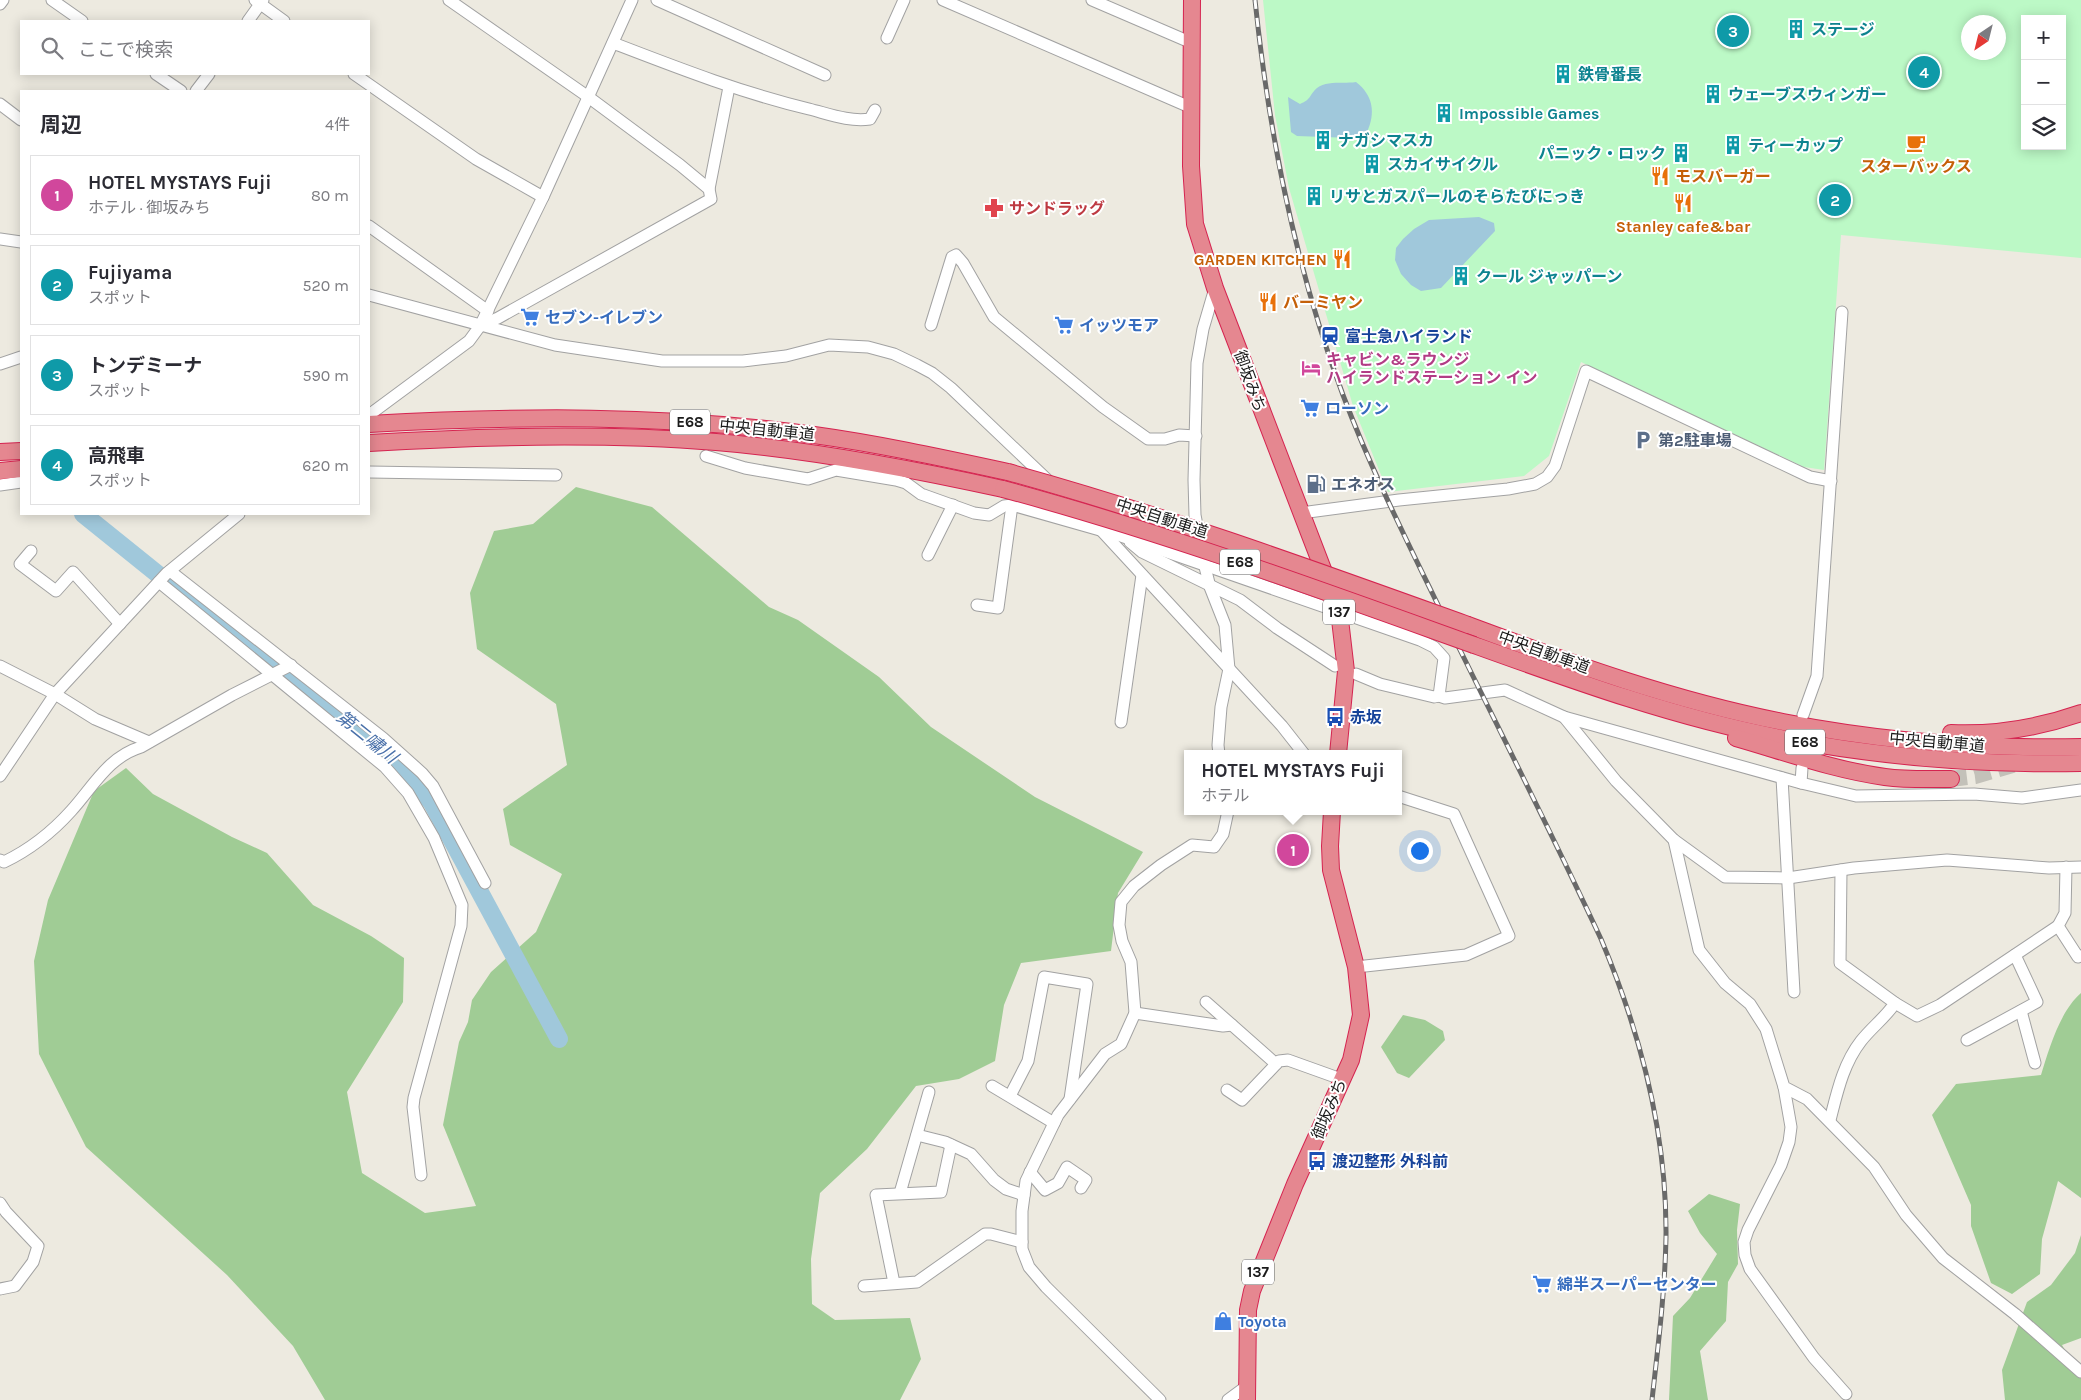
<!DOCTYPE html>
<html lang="ja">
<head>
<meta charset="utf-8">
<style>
	body { margin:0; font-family:Karla,"Noto Sans JP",sans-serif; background:#f2f2f3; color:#2b2b33 }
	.controls { position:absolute; right:15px; top:15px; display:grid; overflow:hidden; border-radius:0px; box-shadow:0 2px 12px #0003 }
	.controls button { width:45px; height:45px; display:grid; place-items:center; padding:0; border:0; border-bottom:1px solid #e1e1e2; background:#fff; color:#2b2b33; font:25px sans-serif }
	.compass { position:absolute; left:1961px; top:15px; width:45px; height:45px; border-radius:50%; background:#fff; box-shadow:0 2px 12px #0003; rotate:215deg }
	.you { position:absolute; left:1419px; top:850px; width:18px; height:18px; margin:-12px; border:4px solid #fff; border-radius:50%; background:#1a73e8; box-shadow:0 0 0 8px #1a73e833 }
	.badge { display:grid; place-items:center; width:32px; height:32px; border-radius:50%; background:#b45309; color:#fff; font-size:16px; font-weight:700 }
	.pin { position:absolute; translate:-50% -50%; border:2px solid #fff; box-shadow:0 1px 5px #0006 }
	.popup { position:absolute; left:1184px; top:750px; width:218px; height:65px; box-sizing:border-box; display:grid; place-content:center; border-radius:0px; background:#fff; filter:drop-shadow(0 1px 4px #0005); font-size:16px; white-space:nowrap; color:#7c7c81 }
	.popup b { font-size:19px; color:#2b2b33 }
	.popup::after { content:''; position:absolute; left:50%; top:100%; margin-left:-10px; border:10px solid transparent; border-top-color:#fff }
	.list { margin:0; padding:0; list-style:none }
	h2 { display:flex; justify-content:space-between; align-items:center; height:65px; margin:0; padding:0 20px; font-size:21px }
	h2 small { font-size:16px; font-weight:400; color:#7c7c81 }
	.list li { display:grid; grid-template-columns:32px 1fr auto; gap:15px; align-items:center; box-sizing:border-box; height:80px; margin:0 10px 10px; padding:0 10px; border:1px solid #e1e1e2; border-radius:0px }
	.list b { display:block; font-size:19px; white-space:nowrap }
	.list p { margin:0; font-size:16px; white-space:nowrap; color:#7c7c81 }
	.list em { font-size:16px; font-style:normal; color:#7c7c81 }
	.icon { flex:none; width:28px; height:28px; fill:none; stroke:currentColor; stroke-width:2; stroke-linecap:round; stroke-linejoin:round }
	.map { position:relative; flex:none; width:2081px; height:1400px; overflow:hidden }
	.search { position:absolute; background:#fff; box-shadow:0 2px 12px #0003; left:20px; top:20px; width:350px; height:55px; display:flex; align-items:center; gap:12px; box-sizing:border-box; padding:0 18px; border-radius:0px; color:#7c7c81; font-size:19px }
	.panel { position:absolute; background:#fff; box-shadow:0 2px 12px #0003; left:20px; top:90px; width:350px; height:425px; border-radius:0px }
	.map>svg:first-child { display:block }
</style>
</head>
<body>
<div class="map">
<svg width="2081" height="1400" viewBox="0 0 2081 1400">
	<rect width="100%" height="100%" fill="#edeae0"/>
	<g fill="#a0cc95">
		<path d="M576,487L652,507L769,607L798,620L879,677L931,727L1035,797L1143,852L1118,893L1111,951L1021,963L1004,1005L995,1061L959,1079L916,1086L867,1149L820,1193L811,1259L812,1304L835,1320L910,1318L921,1359L900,1400H325L293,1346L227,1275L86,1147L39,1054L34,961L48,900L94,791L126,768L153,794L232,837L267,853L313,905L371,936L404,958L403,1002L347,1092L362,1173L425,1213L476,1206L443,1125L459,1042L468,1022L472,1000L491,972L536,932L562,874L510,845L503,809L567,765L556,704L477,649L470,593L494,531L533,524Z"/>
		<path d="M2081,993V1198L2058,1181L2042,1239L2040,1274L2012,1294L1991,1283L1971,1226V1205L1932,1115L1956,1084L2041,1075C2049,1049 2060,1011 2081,993Z"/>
		<path d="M1403,1015L1425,1020L1443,1031L1445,1040L1409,1078L1397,1073L1381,1047Z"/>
		<path d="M1709,1194L1740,1204L1737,1230L1738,1264L1728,1282L1726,1321L1700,1351L1708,1400H1669L1673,1316L1690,1298L1717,1254L1700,1233L1688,1211Z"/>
		<path d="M2081,1235V1338L2062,1345L2081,1378V1400H2005L2002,1370L2027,1302L2051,1285L2075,1253Z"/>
	</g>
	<path fill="#bcf9c6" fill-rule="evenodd" d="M1263,0H2081V258L1841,235L1824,470L1804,467L1581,362L1549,456L1524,476L1388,492L1353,406L1289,188L1275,115ZM2025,19H2062V146H2025ZM1968,22H1998V52H1968Z"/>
	<g fill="#a0c8db">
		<path d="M1356,82C1373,95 1376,113 1367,132L1352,138L1297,136L1291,132L1288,97L1300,104C1312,99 1309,95 1317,88C1327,80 1344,84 1356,82Z"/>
		<path d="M1479,217L1494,223L1495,231L1441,288L1421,291L1411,285L1401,274L1395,260L1396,248L1403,239L1414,229L1429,220Z"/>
	</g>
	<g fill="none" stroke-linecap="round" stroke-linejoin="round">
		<path stroke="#a0c8db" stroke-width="18" d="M83,514L247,646L281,667L404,768L432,803L559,1039"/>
		<path stroke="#c3c1b9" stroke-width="16" stroke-dasharray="16 8" stroke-linecap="butt" d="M1951,779L1975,776L2019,763"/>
		<g stroke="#a2a2a2" stroke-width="13">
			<g id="minor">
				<path d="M52,0L82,21"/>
				<path d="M255,0L284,21"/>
				<path d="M449,0L587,96L680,165L709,189L711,199L498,318L480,326"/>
				<path d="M657,0L825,75"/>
				<path d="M943,0L1192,108"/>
				<path d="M1092,0L1192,43"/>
				<path d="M0,4L3,0"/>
				<path d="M248,21L263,0"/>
				<path d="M887,38L904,0"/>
				<path d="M613,43C678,68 742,93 809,109C829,114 849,122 870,119L875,110"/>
				<path d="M156,74L181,91"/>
				<path d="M354,74L476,159L543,197"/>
				<path d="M196,91L209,74"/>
				<path d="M0,104L21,120"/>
				<path d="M709,189L729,87"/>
				<path d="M369,226L488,311"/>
				<path d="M0,239L21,242"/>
				<path d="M369,295L555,345L662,361H743L786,356L829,345L868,347L894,354L917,365L932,373L951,388L1079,510"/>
				<path d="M931,325L952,257L956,255L963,263L994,317L1103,407L1148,439H1165L1179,435L1196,436"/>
				<path d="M0,364L21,357"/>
				<path d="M369,415L469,341L480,326L543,197L632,0"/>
				<path d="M706,456L745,468L808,479L836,470L896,480L906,483L921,494L974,513L989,515L1004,506L1012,505L1121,536L1420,640L1434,647L1444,658L1439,696L1445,698L1505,690L1564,717L1616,781L1674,840L1725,877L1788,878L1854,868L1947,860L2049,868L2081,867"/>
				<path d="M369,472L556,475"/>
				<path d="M0,485L21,482"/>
				<path d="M1301,513L1399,500L1508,489L1535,484L1547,477L1555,466L1586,371L1810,477L1831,481"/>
				<path d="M1100,529L1282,726L1304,754"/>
				<path d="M1199,536L1195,515L1194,480L1197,363L1203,329L1215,288"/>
				<path d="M1130,542L1142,552L1240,600L1277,628L1335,666"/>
				<path d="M31,551L20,564L56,591L73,572L120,624"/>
				<path d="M928,555L953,505"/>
				<path d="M1203,559L1210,587L1225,625L1229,669L1221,707L1218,745L1219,754"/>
				<path d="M170,571L383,738L422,773L433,786L485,883"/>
				<path d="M159,582L385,767L408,793L434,838L462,905L461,926L414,1098L413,1107L421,1175"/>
				<path d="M977,605L998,608L1012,505"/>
				<path d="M0,666L55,694L95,719L149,742"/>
				<path d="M1356,674L1380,684L1434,697L1439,696"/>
				<path d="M1803,715L1817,676L1842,312"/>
				<path d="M1564,717L1801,783L1856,796L1974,794L2022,798L2081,790"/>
				<path d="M1121,722L1142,575"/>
				<path d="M0,776L55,694L167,573L239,514"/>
				<path d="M1782,778L1794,992"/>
				<path d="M1801,783L1802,768"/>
				<path d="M1674,840L1699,950L1725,983L1750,1004L1766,1029L1784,1087L1807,1099L1874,1167L1906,1215L1943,1258L2015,1314L2081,1372"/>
				<path d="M0,860L4,862C29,850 53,831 71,811C93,787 108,757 141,747L232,695L291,665"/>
				<path d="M2066,867L2065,913L2058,926L2078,957L2081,956"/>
				<path d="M1356,967L1466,955L1509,936L1454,814L1398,796"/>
				<path d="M1206,1002L1276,1064"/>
				<path d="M1895,1003L1917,1016L1940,1005L2058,926"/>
				<path d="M2021,1011L2035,1063"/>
				<path d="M1135,1013L1223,1026L1232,1025"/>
				<path d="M1967,1040L2037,1002L2015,955"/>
				<path d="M992,1086L1054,1123"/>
				<path d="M1784,1087L1791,1127L1789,1142L1781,1165L1748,1230L1744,1242L1745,1255L1750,1269L1814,1358L1846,1394"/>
				<path d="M1227,1090L1242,1100L1279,1061L1288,1060L1341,1079"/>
				<path d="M1010,1096L1028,1061L1044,977L1087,984L1070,1099"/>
				<path d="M1830,1120C1837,1093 1843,1064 1861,1041C1872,1027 1886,1017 1895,1003L1840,963L1841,870"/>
				<path d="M917,1135L945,1142L971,1154L994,1180L1006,1189L1024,1195"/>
				<path d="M1030,1172L1045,1190L1058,1183L1067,1167L1086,1180L1081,1188"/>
				<path d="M900,1193L929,1092"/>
				<path d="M0,1203L6,1212L38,1246L33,1262L15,1286L0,1289"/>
				<path d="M894,1283L876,1195L941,1192L951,1145"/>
				<path d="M864,1286L917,1282L985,1234H991L1022,1242"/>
				<path d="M1160,1400L1046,1287L1029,1267L1022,1249V1211L1026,1181L1058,1115L1105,1054L1121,1044L1135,1013L1131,962L1122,941L1119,925L1121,902L1134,886L1161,865L1192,845L1214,847L1223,834L1228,811"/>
				<path d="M1228,1400L1247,1386"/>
			</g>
		</g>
		<g stroke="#d52450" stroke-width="18">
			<g id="highway">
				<path d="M1192,0L1191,166L1195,224L1215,288L1339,611L1346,671L1338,754"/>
				<path d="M369,424C517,416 666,414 814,435C879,444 943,458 1008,472"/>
				<path d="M369,443C484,436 601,433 716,442C813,450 908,468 1003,489"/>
				<path d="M0,452L21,451"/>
				<path d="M0,471L21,469"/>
				<path d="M1468,625C1570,663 1675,701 1783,722C1880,741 1982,749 2081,747"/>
				<path d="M1474,645C1574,681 1676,718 1781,738C1879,757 1981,765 2081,763"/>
				<path d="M1951,733C1997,735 2038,728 2081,713"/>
				<path d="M1736,738C1785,752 1834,770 1885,777C1907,780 1929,779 1951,779"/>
				<path d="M1247,1400L1248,1310L1252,1291L1295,1184L1351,1060L1361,1015L1356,967L1331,870L1330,846L1332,811"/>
			</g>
		</g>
		<use href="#minor" stroke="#fff" stroke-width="11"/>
		<use href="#highway" stroke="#e58790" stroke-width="16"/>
		<g stroke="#696969" stroke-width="5">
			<path id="rail" d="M1255,0C1269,135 1295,267 1343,395C1370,467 1405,537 1439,607C1493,718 1549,827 1601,939C1641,1034 1667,1134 1666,1237C1665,1292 1658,1346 1652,1400"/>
		</g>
		<use href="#rail" stroke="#fff" stroke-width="3" stroke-dasharray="9" stroke-linecap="butt"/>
		<g stroke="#d52450" stroke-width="18" stroke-linecap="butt">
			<g id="highway-bridge">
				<path d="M1008,472C1164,515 1315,570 1468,625"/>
				<path d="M1003,489C1163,532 1318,589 1474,645"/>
			</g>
		</g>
		<use href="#highway-bridge" stroke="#e58790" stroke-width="16"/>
	</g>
	<defs>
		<g id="building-bare" transform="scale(1.5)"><path d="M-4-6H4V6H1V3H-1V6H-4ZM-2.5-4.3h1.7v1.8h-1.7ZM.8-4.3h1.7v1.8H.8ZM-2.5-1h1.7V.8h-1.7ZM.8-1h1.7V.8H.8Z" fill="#0f9aa8" stroke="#fff" stroke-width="2.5" paint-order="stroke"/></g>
		<g id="cafe-bare" transform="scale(1.5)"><path d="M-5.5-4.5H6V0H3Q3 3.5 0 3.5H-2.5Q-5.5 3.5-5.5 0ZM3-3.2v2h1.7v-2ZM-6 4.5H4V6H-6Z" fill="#e8710a" stroke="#fff" stroke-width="2.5" paint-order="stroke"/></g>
		<g id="restaurant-bare" transform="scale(1.5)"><path d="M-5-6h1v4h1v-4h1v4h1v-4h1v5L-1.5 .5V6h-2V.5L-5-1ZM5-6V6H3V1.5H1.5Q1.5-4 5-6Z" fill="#e8710a" stroke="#fff" stroke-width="2.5" paint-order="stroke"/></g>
		<g id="pharmacy-bare" transform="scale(1.5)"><path d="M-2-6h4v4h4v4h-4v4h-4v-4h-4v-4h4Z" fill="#e0444e" stroke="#fff" stroke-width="2.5" paint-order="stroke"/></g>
		<g id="supermarket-bare" transform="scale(1.5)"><path d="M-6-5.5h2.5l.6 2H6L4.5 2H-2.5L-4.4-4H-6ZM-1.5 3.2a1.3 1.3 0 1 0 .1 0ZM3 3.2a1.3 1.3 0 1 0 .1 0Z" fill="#3f7fe0" stroke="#fff" stroke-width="2.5" paint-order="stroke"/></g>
		<g id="station-bare" transform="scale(1.5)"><path d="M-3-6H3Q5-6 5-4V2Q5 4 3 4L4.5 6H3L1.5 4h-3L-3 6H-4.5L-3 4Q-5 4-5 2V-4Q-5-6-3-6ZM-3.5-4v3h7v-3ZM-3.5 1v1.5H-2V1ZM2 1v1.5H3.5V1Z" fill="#1a4fb4" stroke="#fff" stroke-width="2.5" paint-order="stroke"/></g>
		<g id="hotel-bare" transform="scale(1.5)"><path d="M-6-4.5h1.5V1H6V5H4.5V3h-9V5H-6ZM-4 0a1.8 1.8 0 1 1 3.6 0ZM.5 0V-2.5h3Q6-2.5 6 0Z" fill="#d1479c" stroke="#fff" stroke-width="2.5" paint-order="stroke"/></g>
		<g id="parking-bare" transform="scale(1.5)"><path d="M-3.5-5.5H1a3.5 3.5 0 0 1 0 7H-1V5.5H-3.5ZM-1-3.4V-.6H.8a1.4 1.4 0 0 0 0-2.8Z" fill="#5c6f8a" stroke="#fff" stroke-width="2.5" paint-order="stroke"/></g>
		<g id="fuel-bare" transform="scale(1.5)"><path d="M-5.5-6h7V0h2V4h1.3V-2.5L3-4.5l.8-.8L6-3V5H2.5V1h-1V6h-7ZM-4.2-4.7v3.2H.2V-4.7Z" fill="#5c6f8a" stroke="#fff" stroke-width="2.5" paint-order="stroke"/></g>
		<g id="bus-bare" transform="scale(1.5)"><path d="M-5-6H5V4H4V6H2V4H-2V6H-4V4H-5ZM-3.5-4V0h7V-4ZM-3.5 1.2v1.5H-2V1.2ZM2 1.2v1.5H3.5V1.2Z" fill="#1a4fb4" stroke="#fff" stroke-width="2.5" paint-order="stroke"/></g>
		<g id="shop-bare" transform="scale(1.5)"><path d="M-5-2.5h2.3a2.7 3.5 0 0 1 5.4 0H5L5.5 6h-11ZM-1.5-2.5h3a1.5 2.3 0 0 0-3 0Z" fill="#3f7fe0" stroke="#fff" stroke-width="2.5" paint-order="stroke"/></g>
	</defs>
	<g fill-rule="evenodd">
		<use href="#building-bare" x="1796" y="29"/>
		<use href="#building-bare" x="1563" y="74"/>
		<use href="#building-bare" x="1713" y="94"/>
		<use href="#building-bare" x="1444" y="113"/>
		<use href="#building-bare" x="1323" y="140"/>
		<use href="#cafe-bare" x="1916" y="143"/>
		<use href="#building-bare" x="1733" y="145"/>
		<use href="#building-bare" x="1681" y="153"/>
		<use href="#building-bare" x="1372" y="164"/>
		<use href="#restaurant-bare" x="1660" y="176"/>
		<use href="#building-bare" x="1314" y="196"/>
		<use href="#restaurant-bare" x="1683" y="203"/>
		<use href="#pharmacy-bare" x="994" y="208"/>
		<use href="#restaurant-bare" x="1342" y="259"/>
		<use href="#building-bare" x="1461" y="276"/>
		<use href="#restaurant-bare" x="1268" y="302"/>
		<use href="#supermarket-bare" x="530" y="317"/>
		<use href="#supermarket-bare" x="1064" y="325"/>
		<use href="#station-bare" x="1330" y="336"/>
		<use href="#hotel-bare" x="1311" y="368"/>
		<use href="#supermarket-bare" x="1310" y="408"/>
		<use href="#parking-bare" x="1643" y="440"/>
		<use href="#fuel-bare" x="1316" y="484"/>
		<use href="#bus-bare" x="1335" y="717"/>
		<use href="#bus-bare" x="1317" y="1161"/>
		<use href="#supermarket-bare" x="1542" y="1284"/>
		<use href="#shop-bare" x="1223" y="1321"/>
	</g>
	<g text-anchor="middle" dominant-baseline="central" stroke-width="4" stroke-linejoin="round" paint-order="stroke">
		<g fill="#fff" stroke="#5f5f5f" stroke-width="1">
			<rect x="670" y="409.5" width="40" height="25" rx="4"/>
			<rect x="1220" y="549.5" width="40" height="25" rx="4"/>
			<rect x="1323" y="599.5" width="32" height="25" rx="4"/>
			<rect x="1785" y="729.5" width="40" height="25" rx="4"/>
			<rect x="1242" y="1259.5" width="32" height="25" rx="4"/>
		</g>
		<g font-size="15" font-weight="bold" fill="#1b1b1b">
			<text x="690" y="422">E68</text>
			<text x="1240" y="562">E68</text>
			<text x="1339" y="612">137</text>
			<text x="1805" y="742">E68</text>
			<text x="1258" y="1272">137</text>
		</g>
		<g font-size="16" font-weight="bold" fill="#0d838f" stroke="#fff" text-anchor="start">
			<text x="1811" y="29">ステージ</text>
			<text x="1578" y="74">鉄骨番長</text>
			<text x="1728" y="94">ウェーブスウィンガー</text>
			<text x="1459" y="113">Impossible Games</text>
			<text x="1338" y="140">ナガシマスカ</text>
			<text x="1748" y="145">ティーカップ</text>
			<text x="1666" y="153" text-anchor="end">パニック・ロック</text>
			<text x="1387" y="164">スカイサイクル</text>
			<text x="1329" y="196">リサとガスパールのそらたびにっき</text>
			<text x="1476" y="276">クール ジャッパーン</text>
		</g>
		<g font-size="16" font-weight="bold" fill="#c56008" stroke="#fff">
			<text x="1916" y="166">スターバックス</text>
			<text x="1675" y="176" text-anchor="start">モスバーガー</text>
			<text x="1683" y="226">Stanley cafe&amp;bar</text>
			<text x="1327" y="259" text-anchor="end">GARDEN KITCHEN</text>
			<text x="1283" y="302" text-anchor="start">バーミヤン</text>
		</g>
		<g font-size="16" font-weight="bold" fill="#be3a42" stroke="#fff" text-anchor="start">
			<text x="1009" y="208">サンドラッグ</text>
		</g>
		<g font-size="16" font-weight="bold" fill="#366cbe" stroke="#fff" text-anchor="start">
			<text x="545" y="317">セブン-イレブン</text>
			<text x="1079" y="325">イッツモア</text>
			<text x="1325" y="408">ローソン</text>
			<text x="1557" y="1284">綿半スーパーセンター</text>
			<text x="1238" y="1321">Toyota</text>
		</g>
		<g font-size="16" font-weight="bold" fill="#164399" stroke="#fff" text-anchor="start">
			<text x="1345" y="336">富士急ハイランド</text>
			<text x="1350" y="717">赤坂</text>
			<text x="1332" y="1161">渡辺整形 外科前</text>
		</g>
		<g font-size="16" font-weight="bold" fill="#b23c85" stroke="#fff" text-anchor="start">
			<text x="1326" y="359">キャビン&amp;ラウンジ<tspan x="1326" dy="18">ハイランドステーション イン</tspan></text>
		</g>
		<g font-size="16" fill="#1b1b1b" stroke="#fff">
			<text transform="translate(1250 381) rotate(70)">御坂みち</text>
			<text transform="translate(767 430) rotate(6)">中央自動車道</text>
			<text transform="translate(1162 518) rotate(18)">中央自動車道</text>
			<text transform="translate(1544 652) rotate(20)">中央自動車道</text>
			<text transform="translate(1937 742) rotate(5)">中央自動車道</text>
			<text transform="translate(1329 1109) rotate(-67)">御坂みち</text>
		</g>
		<g font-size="16" font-weight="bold" fill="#4e5e75" stroke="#fff" text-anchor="start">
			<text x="1658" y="440">第2駐車場</text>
			<text x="1331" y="484">エネオス</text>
		</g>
		<g font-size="18" font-style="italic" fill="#4970a9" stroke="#fff">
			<text transform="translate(367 737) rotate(39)">第二嘯川</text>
		</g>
	</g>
</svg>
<div class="controls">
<button>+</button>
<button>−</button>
<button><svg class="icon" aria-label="layers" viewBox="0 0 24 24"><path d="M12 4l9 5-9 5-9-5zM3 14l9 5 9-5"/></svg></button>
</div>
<svg class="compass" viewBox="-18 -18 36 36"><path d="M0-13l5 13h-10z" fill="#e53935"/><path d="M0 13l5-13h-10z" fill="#7c7c81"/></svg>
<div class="you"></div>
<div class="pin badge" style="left:1293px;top:850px;background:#d1479c">1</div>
<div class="popup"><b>HOTEL MYSTAYS Fuji</b>ホテル</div>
<div class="pin badge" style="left:1835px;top:200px;background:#0f9aa8">2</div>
<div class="pin badge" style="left:1733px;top:31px;background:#0f9aa8">3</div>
<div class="pin badge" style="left:1924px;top:72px;background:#0f9aa8">4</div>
<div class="search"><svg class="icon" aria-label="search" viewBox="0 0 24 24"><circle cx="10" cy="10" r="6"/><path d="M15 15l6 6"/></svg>ここで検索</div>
<section class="panel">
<h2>周辺<small>4件</small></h2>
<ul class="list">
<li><span class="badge" style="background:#d1479c">1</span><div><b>HOTEL MYSTAYS Fuji</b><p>ホテル · 御坂みち</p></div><em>80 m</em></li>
<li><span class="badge" style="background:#0f9aa8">2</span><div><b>Fujiyama</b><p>スポット</p></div><em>520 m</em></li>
<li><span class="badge" style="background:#0f9aa8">3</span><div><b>トンデミーナ</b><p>スポット</p></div><em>590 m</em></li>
<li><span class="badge" style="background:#0f9aa8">4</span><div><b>高飛車</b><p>スポット</p></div><em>620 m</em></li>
</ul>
</section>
</div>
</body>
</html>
